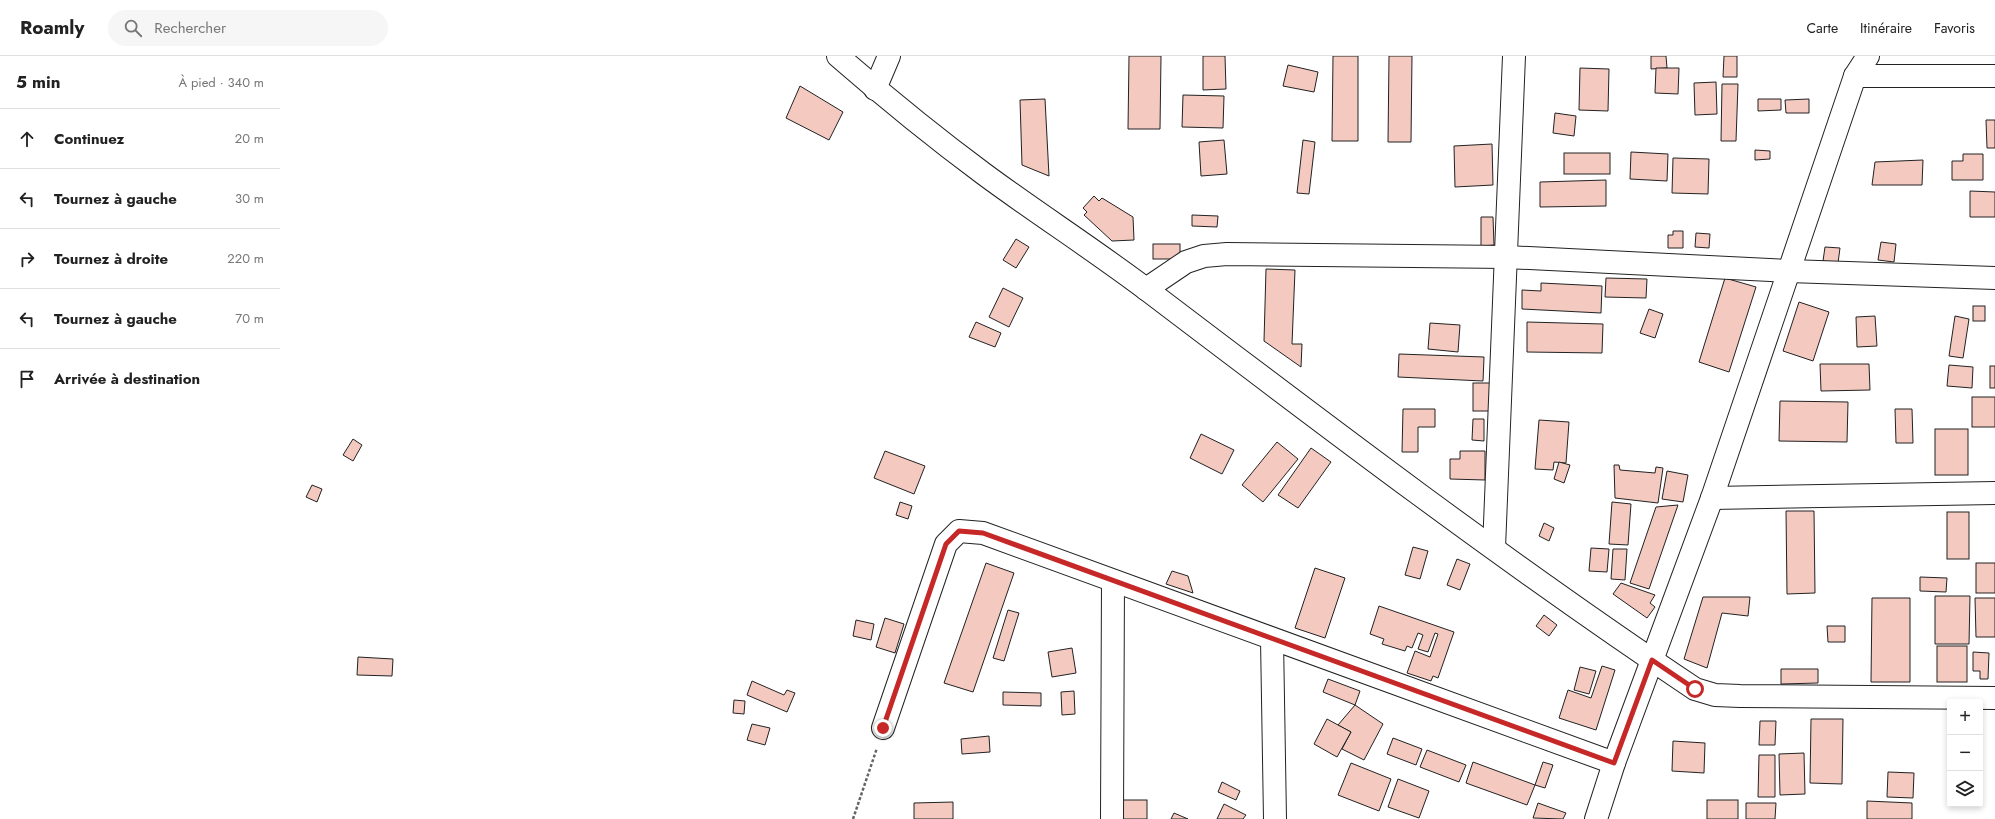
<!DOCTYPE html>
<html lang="fr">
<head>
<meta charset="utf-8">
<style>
	body { margin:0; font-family:Jost,sans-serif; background:#f6f6f6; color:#222 }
	.controls { position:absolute; right:12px; bottom:12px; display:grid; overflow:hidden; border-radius:4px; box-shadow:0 2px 6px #0003 }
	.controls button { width:36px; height:36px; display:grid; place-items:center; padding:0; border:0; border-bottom:1px solid #e0e0e0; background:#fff; color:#222; font:20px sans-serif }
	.stop { position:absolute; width:12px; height:12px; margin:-9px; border:3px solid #c62828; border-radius:50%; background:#fff }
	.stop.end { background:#c62828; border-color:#fff; box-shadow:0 1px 4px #0008 }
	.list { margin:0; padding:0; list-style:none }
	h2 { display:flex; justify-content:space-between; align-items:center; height:52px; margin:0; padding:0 16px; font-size:17px }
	h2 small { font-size:13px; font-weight:400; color:#767676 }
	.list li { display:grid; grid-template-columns:26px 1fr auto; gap:12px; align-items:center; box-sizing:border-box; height:60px; padding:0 16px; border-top:1px solid #e0e0e0 }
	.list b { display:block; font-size:15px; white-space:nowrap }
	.list em { font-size:13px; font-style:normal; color:#767676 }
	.icon { flex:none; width:22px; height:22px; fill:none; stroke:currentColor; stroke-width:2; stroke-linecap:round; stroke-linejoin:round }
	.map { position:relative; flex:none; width:1715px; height:763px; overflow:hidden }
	header { display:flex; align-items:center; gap:24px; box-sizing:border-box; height:56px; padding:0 20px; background:#fff; border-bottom:1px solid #e0e0e0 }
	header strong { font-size:19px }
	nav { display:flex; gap:22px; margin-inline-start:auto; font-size:14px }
	.search { width:280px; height:36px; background:#f6f6f6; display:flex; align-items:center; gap:10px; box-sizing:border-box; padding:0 14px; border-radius:22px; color:#767676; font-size:15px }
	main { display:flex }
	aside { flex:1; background:#fff }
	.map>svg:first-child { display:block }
</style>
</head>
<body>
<header>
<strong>Roamly</strong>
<div class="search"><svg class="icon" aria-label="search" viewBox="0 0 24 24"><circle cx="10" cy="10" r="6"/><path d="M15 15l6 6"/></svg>Rechercher</div>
<nav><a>Carte</a><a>Itinéraire</a><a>Favoris</a></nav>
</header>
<main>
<aside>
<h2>5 min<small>À pied · 340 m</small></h2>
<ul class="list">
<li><svg class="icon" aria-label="ahead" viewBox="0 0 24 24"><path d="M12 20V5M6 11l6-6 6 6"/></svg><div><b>Continuez</b></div><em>20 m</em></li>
<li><svg class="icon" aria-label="left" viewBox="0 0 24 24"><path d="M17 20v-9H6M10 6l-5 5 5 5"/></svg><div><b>Tournez à gauche</b></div><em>30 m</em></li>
<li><svg class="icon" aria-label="right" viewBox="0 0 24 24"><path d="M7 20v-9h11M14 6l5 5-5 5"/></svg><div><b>Tournez à droite</b></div><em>220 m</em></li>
<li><svg class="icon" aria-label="left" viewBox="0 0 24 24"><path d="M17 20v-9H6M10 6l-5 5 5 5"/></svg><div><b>Tournez à gauche</b></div><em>70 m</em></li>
<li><svg class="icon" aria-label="arrive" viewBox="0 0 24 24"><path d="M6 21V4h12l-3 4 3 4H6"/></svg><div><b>Arrivée à destination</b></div></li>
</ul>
</aside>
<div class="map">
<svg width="1715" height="763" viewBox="0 0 1715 763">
	<rect width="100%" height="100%" fill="#fff"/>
	<g fill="#f3c9c0" stroke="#222">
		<path d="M849,0H881L880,73H848Z"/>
		<path d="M923,0H945L946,33L923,34Z"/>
		<path d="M1053,0H1078V85H1052Z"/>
		<path d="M1109,0H1132L1131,86H1108Z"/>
		<path d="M1371,0H1386L1387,12L1371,13Z"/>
		<path d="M1444,0H1457V21H1443Z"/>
		<path d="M1008,9L1038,16L1034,36L1003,30Z"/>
		<path d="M1300,12L1329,13L1328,55L1299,54Z"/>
		<path d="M1376,12H1399L1398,38L1375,37Z"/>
		<path d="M1436,26L1437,58L1415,59L1414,27Z"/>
		<path d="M1442,28H1458L1456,85H1441Z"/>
		<path d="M520,30L563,56L549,84L506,62Z"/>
		<path d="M903,39L944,40L943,72L902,71Z"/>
		<path d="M765,43L769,120L742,109L740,44Z"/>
		<path d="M1478,43H1501V54L1478,55Z"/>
		<path d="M1529,43V57H1506L1505,44Z"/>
		<path d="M1275,57L1296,60L1294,80L1273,77Z"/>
		<path d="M1706,64H1715V92H1707Z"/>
		<path d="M944,84L947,118L921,120L919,86Z"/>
		<path d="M1023,84L1035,86L1029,138L1017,137Z"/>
		<path d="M1212,88L1213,129L1175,131L1174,90Z"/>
		<path d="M1475,94L1490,95V103L1475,104Z"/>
		<path d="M1351,96L1388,98L1387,125L1350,123Z"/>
		<rect x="1284" y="97" width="46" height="21"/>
		<path d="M1683,98H1703V124H1672V105H1683Z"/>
		<path d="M1393,102L1429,103L1428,138L1392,137Z"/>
		<path d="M1643,104L1642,129H1592L1595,106Z"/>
		<path d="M1326,124V150L1260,151V126Z"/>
		<path d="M1690,135L1715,136V161H1690Z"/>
		<path d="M814,140L819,145L822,142L853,161L854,184L832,185L804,159L807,156L803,152Z"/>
		<path d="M912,159L938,160L937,171L912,170Z"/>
		<path d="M1201,161H1213L1214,189L1201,190Z"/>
		<path d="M1393,175H1403V192H1388V179H1393Z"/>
		<path d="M1416,177L1430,178L1429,192L1415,191Z"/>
		<path d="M736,183L749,191L736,212L723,204Z"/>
		<path d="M1601,186L1616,188L1614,206L1598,204Z"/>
		<rect x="873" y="188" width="27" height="15"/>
		<path d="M1545,191L1560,192L1558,207L1543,205Z"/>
		<path d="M986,213L1015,214L1012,288H1022L1021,311L984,285Z"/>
		<path d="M1326,222L1367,223L1366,242L1325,241Z"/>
		<path d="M1445,222L1476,231L1449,316L1419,306Z"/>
		<path d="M1261,227L1322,230L1321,257L1242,253V234L1261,235Z"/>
		<path d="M723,232L743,242L729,271L709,261Z"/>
		<path d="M1519,246L1549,256L1533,305L1503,295Z"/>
		<rect x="1693" y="250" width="12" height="15"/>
		<path d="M1369,253L1383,258L1375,282L1360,277Z"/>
		<path d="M1595,260L1597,290L1577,291L1576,261Z"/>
		<path d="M1675,260L1689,263L1683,302L1669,300Z"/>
		<path d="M696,266L721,277L715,291L689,281Z"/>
		<path d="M1247,266L1323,268L1322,297L1247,296Z"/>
		<path d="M1150,267L1180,269L1178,296L1148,293Z"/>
		<path d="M1119,298L1204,301L1203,325L1118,321Z"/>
		<path d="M1540,308H1589L1590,334L1541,335Z"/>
		<path d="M1669,309L1693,311L1692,332L1667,330Z"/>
		<rect x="1710" y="310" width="5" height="22"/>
		<rect x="1193" y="327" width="18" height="28"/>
		<rect x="1692" y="341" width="23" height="30"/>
		<path d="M1500,345L1568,346L1567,386L1499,385Z"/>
		<path d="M1123,353H1155V371H1138V396H1122Z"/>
		<path d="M1615,353H1632L1633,387H1616Z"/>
		<path d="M1193,363H1204V385L1192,384Z"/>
		<path d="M1259,364L1289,366L1286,407L1274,406L1273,414L1255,413Z"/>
		<rect x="1655" y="373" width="33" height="46"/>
		<path d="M921,378L954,394L942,418L910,402Z"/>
		<path d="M73,383L82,389L73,405L63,399Z"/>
		<path d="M997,386L1018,403L983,446L962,429Z"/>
		<path d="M1031,392L1051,406L1018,452L998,439Z"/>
		<path d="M605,395L645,410L634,438L594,422Z"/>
		<path d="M1180,395H1205V424L1170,423V403H1180Z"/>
		<path d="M1279,406L1290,409L1284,427L1274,423Z"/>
		<path d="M1334,409H1339L1340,414L1375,417L1376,411L1383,412L1378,447L1335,442Z"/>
		<path d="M1387,415L1408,419L1403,446L1382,443Z"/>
		<path d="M32,429L42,433L37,446L26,441Z"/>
		<path d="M620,446L632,450L628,463L616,459Z"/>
		<path d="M1332,446L1351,448L1348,489L1329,488Z"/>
		<path d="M1398,449L1369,533L1350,527L1376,451Z"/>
		<path d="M1506,455H1534L1535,537L1507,538Z"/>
		<rect x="1667" y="456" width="22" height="47"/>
		<path d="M1264,467L1274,472L1269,485L1259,480Z"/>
		<path d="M1133,491L1148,495L1140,523L1125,519Z"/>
		<path d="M1311,492L1329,493L1327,516L1309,515Z"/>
		<path d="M1333,493H1347L1345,524L1331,523Z"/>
		<path d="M1177,503L1190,508L1180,534L1167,529Z"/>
		<path d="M706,507L734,517L693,636L664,627Z"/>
		<rect x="1696" y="507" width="19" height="30"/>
		<path d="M1035,512L1065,522L1045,582L1015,572Z"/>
		<path d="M892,515L908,520L913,537L886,528Z"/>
		<path d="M1640,521L1667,522L1666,536L1640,535Z"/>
		<path d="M1341,527L1375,539L1370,547L1375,551L1367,562L1333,538Z"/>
		<path d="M1655,540H1690L1689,588H1655Z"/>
		<path d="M1423,541H1470L1468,560L1442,557L1427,612L1404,603Z"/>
		<path d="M1592,542H1630V626H1591Z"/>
		<path d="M1695,542H1715V581H1696Z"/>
		<path d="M1099,550L1174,576L1158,622L1153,620L1151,625L1127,617L1135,595L1150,601L1158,578L1155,577L1148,596L1138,593L1143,579L1138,577L1132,592L1127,590L1125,595L1102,588L1104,583L1090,578Z"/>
		<path d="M728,554L739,557L724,605L713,602Z"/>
		<path d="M1264,559L1277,569L1269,580L1256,570Z"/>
		<path d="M605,562L624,568L615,597L596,591Z"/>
		<path d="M576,564L594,568L591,584L573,580Z"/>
		<path d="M1547,570H1565V586H1548Z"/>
		<rect x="1657" y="590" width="30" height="36"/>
		<path d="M792,592L796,617L772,621L768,596Z"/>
		<path d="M1693,596L1709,597L1708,623H1700V615H1693Z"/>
		<path d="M78,601L113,603L112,620L77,619Z"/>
		<path d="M1322,610L1335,614L1316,674L1279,662L1288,634L1311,642Z"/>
		<path d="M1300,611L1316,615L1309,638L1294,634Z"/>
		<path d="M1501,613H1538V627L1501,628Z"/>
		<path d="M1048,623L1080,635L1075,649L1043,636Z"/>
		<path d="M472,625L504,639L507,634L515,637L507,656L467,639Z"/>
		<path d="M794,635L795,658L782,659L781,636Z"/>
		<path d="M723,636L761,637V650L723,649Z"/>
		<path d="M454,644L465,645L464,658L453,657Z"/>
		<path d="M1075,649L1103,668L1084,704L1062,693L1071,676L1058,669Z"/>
		<path d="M1047,663L1071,676L1057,701L1034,688Z"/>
		<path d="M1531,663H1563L1562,728L1530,727Z"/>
		<path d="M1480,665H1496L1495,689H1479Z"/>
		<path d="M472,668L490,672L485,689L467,684Z"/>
		<path d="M709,680L710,696L682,698L681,683Z"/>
		<path d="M1113,682L1142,693L1136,709L1107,698Z"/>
		<path d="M1393,685L1425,687L1424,717L1392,715Z"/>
		<path d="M1147,694L1186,709L1179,726L1140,711Z"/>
		<path d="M1524,697L1525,738L1500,739L1499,698Z"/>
		<path d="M1479,699H1495V741H1478Z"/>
		<path d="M1193,706L1255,729L1247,749L1186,727Z"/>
		<path d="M1263,706L1273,709L1265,732L1255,729Z"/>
		<path d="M1071,707L1111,723L1099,755L1058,739Z"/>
		<path d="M1608,716L1634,717L1633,742L1607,741Z"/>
		<path d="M1118,723L1149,735L1139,762L1108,751Z"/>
		<path d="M942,726L960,735L956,744L938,736Z"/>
		<rect x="843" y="744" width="24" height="19"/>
		<rect x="1427" y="744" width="31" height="19"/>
		<path d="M1587,745L1632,747V763H1587Z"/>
		<path d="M673,746V763H634V747Z"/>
		<path d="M1258,747L1286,757L1283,763L1253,762Z"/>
		<path d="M1466,747H1496L1495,763H1466Z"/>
		<path d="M944,748L966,759L963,763H937Z"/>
		<path d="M894,757L908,763H891Z"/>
	</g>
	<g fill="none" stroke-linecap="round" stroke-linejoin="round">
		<g stroke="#222" stroke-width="24">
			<g id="minor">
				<path d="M1575,20H1715"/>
				<path d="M595,33L609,0"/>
				<path d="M866,233L906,206L924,200L947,198L1227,201L1509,215L1715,222"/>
				<path d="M1432,442L1715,437"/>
				<path d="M1214,492L1234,0"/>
				<path d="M992,583L995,763"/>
				<path d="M603,672L666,488L679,475L703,477L1334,707"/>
				<path d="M832,763L833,525"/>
				<path d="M1316,763L1334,707L1432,442L1575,20L1588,0"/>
			</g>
		</g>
		<g stroke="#222" stroke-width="24">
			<path id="major" d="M558,0C605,41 654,81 704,118C758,158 816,195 870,236C1049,372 1228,508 1415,633L1435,639L1460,640L1715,642"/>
		</g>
		<path stroke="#646464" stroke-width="2.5" stroke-dasharray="3 2" stroke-linecap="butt" d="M573,763L597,692"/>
		<use href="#minor" stroke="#fff" stroke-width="22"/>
		<use href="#major" stroke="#fff" stroke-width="22"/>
	</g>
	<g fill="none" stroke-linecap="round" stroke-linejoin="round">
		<path stroke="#c62828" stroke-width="5" d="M603,672L666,488L679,475L703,477L1334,707L1372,604L1415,633"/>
	</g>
</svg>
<div class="controls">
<button>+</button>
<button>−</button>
<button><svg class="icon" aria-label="layers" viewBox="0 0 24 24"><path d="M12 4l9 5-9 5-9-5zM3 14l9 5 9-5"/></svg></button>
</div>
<div class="stop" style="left:1415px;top:633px"></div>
<div class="stop end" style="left:603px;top:672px"></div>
</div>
</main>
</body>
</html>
